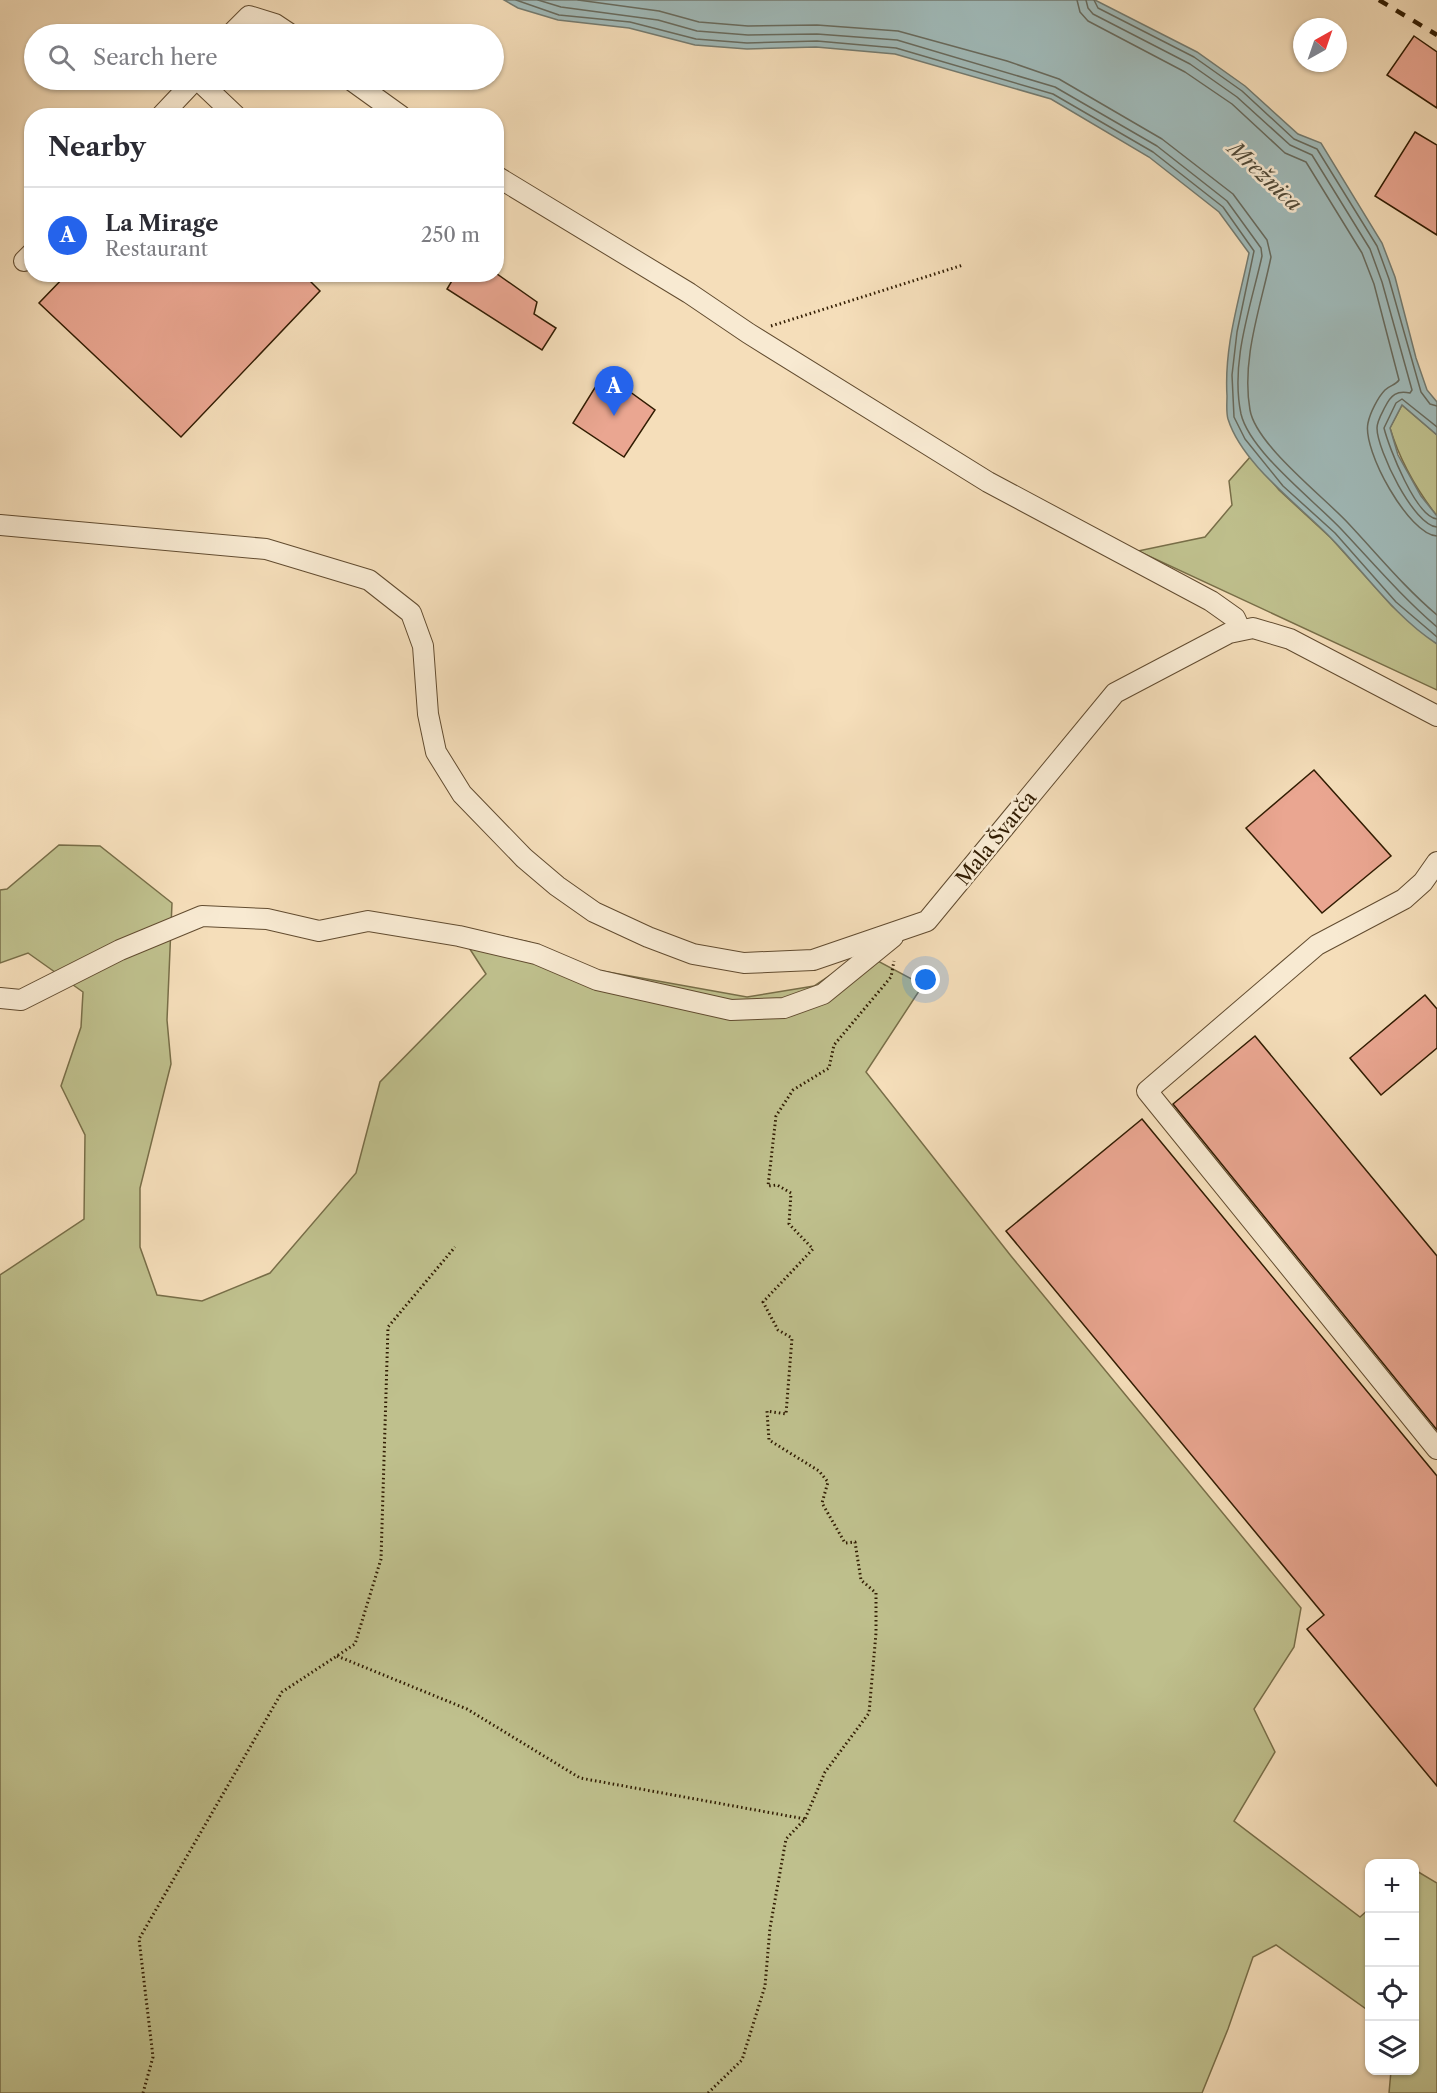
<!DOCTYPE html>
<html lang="en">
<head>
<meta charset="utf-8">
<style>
	body { margin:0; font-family:"Libre Caslon Text",serif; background:#f2f2f3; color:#2b2b33 }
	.controls { position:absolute; right:18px; bottom:18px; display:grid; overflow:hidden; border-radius:12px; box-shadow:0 2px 4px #0004 }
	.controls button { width:54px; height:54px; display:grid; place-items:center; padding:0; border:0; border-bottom:2px solid #e1e1e2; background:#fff; color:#2b2b33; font:30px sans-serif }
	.compass { position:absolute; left:1293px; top:18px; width:54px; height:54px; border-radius:50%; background:#fff; box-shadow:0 2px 4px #0004; rotate:40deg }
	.you { position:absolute; left:926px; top:980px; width:21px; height:21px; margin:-15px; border:4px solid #fff; border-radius:50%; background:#1a73e8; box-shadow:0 0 0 9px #1a73e833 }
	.badge { display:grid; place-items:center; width:39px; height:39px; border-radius:50%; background:#2563eb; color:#fff; font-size:20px; font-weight:700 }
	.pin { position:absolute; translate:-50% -50px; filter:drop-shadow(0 2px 3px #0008) }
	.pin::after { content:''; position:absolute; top:32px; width:21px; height:18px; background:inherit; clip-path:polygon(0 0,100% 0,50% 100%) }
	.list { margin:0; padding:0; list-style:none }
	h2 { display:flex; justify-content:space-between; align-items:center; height:78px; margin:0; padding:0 24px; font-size:26px }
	h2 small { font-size:20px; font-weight:400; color:#7c7c81 }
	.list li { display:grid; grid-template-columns:39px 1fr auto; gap:18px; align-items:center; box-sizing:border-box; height:96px; padding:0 24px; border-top:2px solid #e1e1e2 }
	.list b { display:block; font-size:22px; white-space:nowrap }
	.list p { margin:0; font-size:20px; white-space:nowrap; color:#7c7c81 }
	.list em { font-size:20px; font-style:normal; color:#7c7c81 }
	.icon { flex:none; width:33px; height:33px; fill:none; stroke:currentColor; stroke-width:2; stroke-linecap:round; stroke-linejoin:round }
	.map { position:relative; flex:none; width:1437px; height:2093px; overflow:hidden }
	.search { position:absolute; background:#fff; box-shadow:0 2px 4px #0004; left:24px; top:24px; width:480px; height:66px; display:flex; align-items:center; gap:15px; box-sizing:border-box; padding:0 21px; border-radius:33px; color:#7c7c81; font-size:22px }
	.panel { position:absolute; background:#fff; box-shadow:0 2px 4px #0004; left:24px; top:108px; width:480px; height:174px; border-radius:24px }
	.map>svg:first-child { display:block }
</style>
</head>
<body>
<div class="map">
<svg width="1437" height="2093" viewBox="0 0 1437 2093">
	<rect width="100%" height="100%" fill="#f5deba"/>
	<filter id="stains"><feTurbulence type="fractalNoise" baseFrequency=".00333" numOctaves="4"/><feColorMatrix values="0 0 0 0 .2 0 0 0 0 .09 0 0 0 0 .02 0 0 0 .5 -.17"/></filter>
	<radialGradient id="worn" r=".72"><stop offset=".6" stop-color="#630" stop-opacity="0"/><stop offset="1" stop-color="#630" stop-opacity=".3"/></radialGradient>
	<g fill="#bfc08d" stroke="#786e48" stroke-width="1.5">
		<path d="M1402,405L1437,435V516C1416,489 1400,461 1390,428Z"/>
		<path d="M1251,456L1279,490L1331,538L1392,606L1437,644V690L1138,551L1205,537L1232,505L1229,481Z"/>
		<path d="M59,845L100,846L172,903L167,1020L171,1064L140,1188V1247L157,1295L202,1301L270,1273L356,1173L380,1082L486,974L455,926L529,942L591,969L747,997L814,986L863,953L923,985L866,1072L1011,1256L1301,1608L1294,1647L1254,1709L1275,1752L1234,1821L1360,1917L1369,1909V2011L1276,1945L1253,1957L1228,2029L1202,2093H0V1275L84,1219L85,1135L61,1086L81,1027L83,992L28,953L0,963V890L7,889Z"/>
		<path d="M1415,1870L1437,1883V2093H1389L1391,2071L1414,2070Z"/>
	</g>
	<path fill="#a0bab9" stroke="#747b70" stroke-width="1.5" d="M504,0H1095L1197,52L1245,86L1298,134L1321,143L1382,243L1395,277L1416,358L1427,390L1437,402V435L1402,405L1390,428L1398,455L1421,496L1437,516V644C1395,617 1366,574 1331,538C1299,505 1242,464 1228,419C1226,412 1227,403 1227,396C1224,346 1239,301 1249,253L1219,212L1149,157L1051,99L895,54L816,47L747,49L695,45L629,28L558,20L518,8Z"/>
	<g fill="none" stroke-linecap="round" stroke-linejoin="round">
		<g stroke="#686b5e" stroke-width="1.5">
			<path d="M516,0L559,15L630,22L696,39L747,43L817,41L896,48L1053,94L1153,152L1223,207L1254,251L1237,332L1232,375L1234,417L1245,439L1283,486L1335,533L1396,602L1437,637"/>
			<path d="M538,0L561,7L658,20L697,31L748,35L817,34L897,40L1055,87L1157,146L1227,201L1261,248L1262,256C1251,306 1230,362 1241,414C1250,452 1315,501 1342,530C1373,563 1402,597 1437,627"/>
			<path d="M578,0L659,11L699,22L748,26L817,25L898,31L1007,61L1059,79L1162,139L1233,194L1267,240L1271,257C1261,306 1241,359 1250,410C1256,445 1324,497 1348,523C1378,555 1404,587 1437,615"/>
			<path d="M1077,0L1080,12L1088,21L1185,72L1232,104L1285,153L1306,162L1362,253L1374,284L1399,380C1396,385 1390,385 1385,390C1378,397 1370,413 1368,423C1362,450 1409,535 1437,536"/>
			<path d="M1086,0L1088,8L1093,14L1190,64L1237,97L1290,145L1312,155L1370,249L1382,282L1412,390L1410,393C1397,390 1391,395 1385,407C1382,413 1377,421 1377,428C1377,450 1414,526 1437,527"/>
			<path d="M1094,0L1098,8L1194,57L1242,91L1294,139L1317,149L1377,246L1389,279L1421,392L1430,404L1437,406"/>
			<path d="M1437,427L1402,399L1396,403L1384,428C1389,448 1416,517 1437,519"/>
		</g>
	</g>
	<g fill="#eaa691" stroke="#311c02" stroke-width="1.5">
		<path d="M1414,36L1437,52V108L1387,75Z"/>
		<path d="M1415,132L1437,145V235L1375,196Z"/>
		<path d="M67,274H303L320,291L181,437L39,303Z"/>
		<path d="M456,274H497L537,302L534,314L556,328L542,350L447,289Z"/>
		<path d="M604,373L655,410L624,457L573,423Z"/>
		<path d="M1314,770L1391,856L1322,913L1246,828Z"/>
		<path d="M1425,995L1437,1009V1048L1381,1095L1350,1058Z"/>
		<path d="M1255,1036L1437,1256V1430L1173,1104Z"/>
		<path d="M1142,1119L1437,1476V1786L1307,1629L1324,1615L1006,1231Z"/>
	</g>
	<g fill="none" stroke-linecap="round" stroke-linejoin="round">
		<g stroke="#624c30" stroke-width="22">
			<g id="minor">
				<path d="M231,34L249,16L275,24L290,34"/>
				<path d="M198,80L236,116"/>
				<path d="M351,80L401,116"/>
				<path d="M161,116L195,80"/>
				<path d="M496,176L689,293L748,333L988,482L1211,601L1235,618L1240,629"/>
				<path d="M24,261L32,253"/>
				<path d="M0,525L266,549L369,580L411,613L423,646L428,714L436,752L462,794L524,858L557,886L594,912L648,937L693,954L744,963L813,960L927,921L1115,693L1229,633L1253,628L1290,639L1437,716"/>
				<path d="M1437,862L1423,882L1404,899L1317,945L1147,1091L1437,1449"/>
				<path d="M0,998L21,1000L120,950L202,916L267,919L319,931L368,921L459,936L536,954L597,980L731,1010L784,1008L823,994L893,937"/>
			</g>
		</g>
		<g stroke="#311c02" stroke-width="3" stroke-dasharray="1.5 3" stroke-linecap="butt">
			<path d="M771,326L963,265"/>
			<path d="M337,1656L467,1709L580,1778L805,1819"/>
			<path d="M143,2093L153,2057L139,1939L282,1692L355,1644L381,1559L388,1327L455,1247"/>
			<path d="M708,2093L742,2060L765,1986L770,1928L786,1839L805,1819L825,1772L869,1713L876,1633V1593L861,1580L855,1542L845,1543L822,1503L828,1482L819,1471L769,1440L767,1411L786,1414L792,1338L778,1330L763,1302L813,1249L789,1224L791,1193L777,1185L768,1186L776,1116L793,1090L829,1068L834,1045L891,977L894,961"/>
		</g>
		<use href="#minor" stroke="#f8ead2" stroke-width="20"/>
		<path stroke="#311c02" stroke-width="4.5" stroke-dasharray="10 10" stroke-linecap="butt" d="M1379,0L1437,35"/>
	</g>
	<g text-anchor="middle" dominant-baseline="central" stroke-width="5" stroke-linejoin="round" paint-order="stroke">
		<g font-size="20" fill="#311c02" stroke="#f8ead2">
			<text transform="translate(996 838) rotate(-51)">Mala Švarča</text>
		</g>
		<g font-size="21" font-style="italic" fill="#524b39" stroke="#f8ead2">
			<text transform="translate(1265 176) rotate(43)">Mrežnica</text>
		</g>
	</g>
	<rect width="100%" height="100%" filter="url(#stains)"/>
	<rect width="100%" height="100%" fill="url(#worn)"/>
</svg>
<div class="controls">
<button>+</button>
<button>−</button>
<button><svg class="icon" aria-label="locate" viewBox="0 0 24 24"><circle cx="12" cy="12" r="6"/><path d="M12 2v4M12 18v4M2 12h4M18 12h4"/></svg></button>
<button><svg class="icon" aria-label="layers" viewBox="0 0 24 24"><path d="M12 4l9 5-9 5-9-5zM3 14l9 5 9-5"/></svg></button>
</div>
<svg class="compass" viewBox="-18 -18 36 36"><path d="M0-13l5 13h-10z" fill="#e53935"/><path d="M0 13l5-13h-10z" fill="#7c7c81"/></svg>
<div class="you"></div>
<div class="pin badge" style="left:614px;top:416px">A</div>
<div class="search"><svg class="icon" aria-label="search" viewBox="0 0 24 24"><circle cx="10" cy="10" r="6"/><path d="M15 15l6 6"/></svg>Search here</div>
<section class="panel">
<h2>Nearby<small></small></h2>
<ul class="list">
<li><span class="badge">A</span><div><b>La Mirage</b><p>Restaurant</p></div><em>250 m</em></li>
</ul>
</section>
</div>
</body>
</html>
